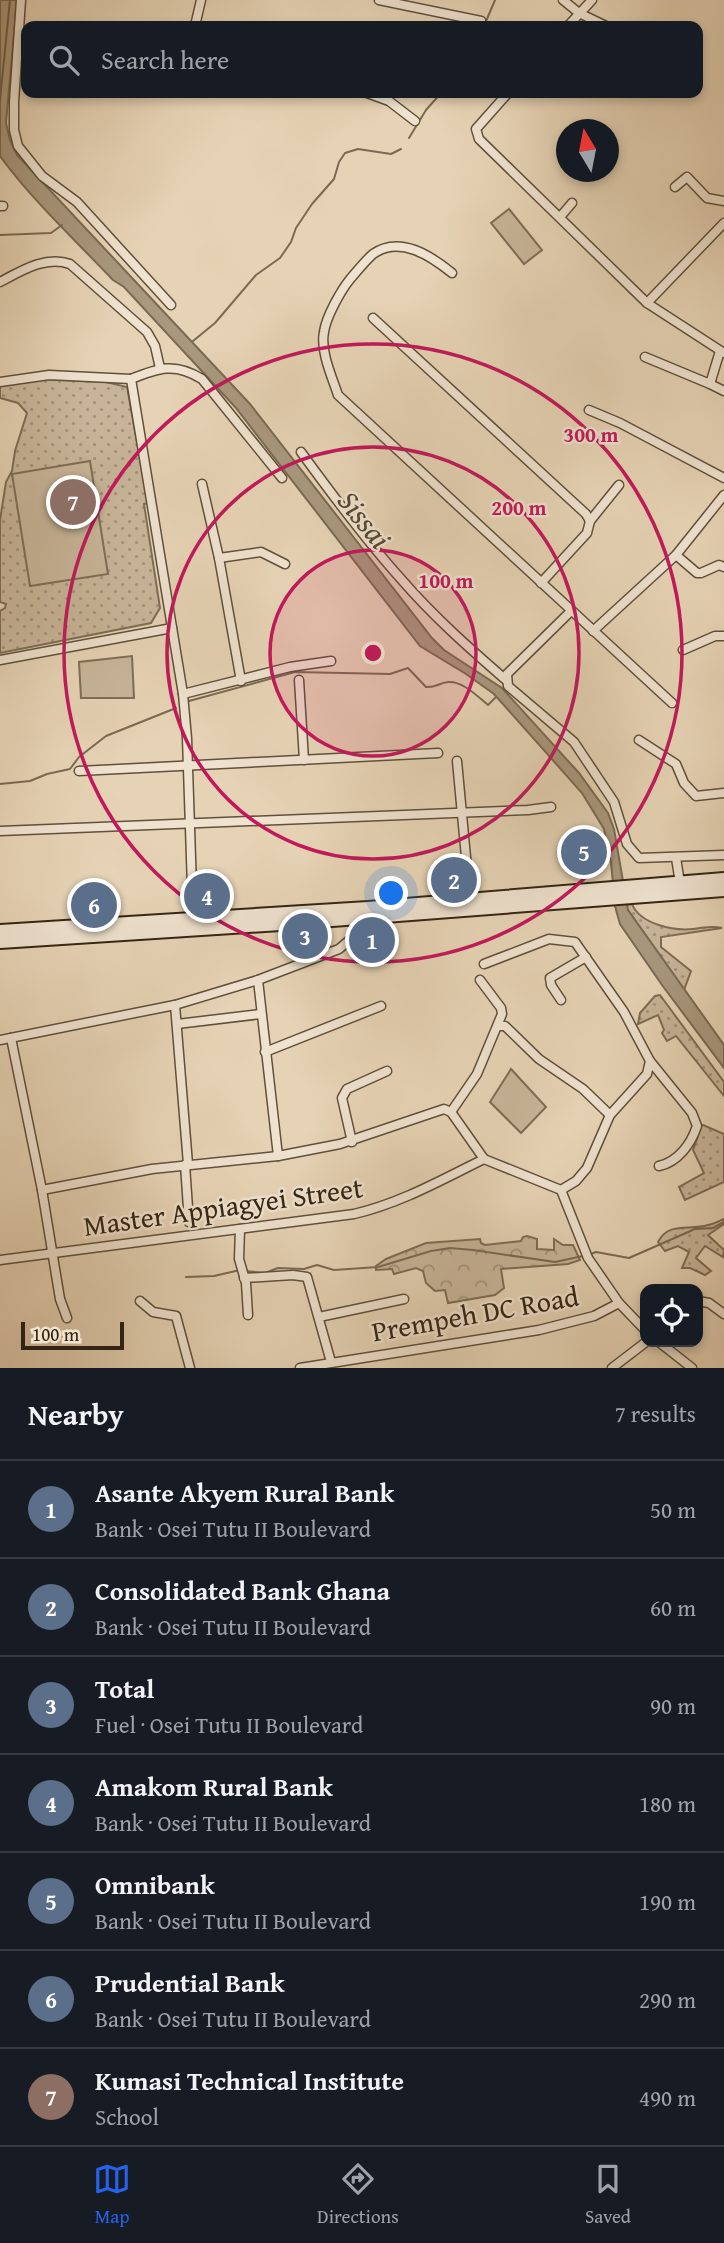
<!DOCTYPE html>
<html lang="en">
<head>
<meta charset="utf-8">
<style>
	body { margin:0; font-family:"Gentium Book Plus",serif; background:#20242c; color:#f1f3f6 }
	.controls { position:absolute; right:21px; bottom:21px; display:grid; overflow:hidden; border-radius:14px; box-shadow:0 4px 10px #0003 }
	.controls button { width:63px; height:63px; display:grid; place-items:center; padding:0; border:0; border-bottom:2px solid #363941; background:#171b24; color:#f1f3f6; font:35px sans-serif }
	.compass { position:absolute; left:556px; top:119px; width:63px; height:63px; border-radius:50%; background:#171b24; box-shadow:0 4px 10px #0003; rotate:350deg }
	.scale { position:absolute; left:21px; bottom:18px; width:103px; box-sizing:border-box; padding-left:7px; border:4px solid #342513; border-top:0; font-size:19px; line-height:24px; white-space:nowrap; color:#342513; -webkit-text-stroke:5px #efe2cf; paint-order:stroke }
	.you { position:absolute; left:392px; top:894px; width:24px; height:24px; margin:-18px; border:5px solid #fff; border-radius:50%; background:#1a73e8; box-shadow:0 0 0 10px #1a73e833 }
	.badge { display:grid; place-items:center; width:46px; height:46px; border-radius:50%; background:#2563eb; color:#fff; font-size:23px; font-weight:700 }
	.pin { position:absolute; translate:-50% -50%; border:4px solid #fff; box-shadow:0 2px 7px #0006 }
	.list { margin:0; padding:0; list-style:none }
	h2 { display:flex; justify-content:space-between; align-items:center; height:91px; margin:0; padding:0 28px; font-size:30px }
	h2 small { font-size:23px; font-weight:400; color:#9ea1a6 }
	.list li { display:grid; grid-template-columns:46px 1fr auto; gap:21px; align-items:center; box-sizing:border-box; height:98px; padding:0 28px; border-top:2px solid #363941 }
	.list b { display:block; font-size:26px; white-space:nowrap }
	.list p { margin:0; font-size:23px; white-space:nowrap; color:#9ea1a6 }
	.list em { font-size:23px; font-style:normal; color:#9ea1a6 }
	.icon { flex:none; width:38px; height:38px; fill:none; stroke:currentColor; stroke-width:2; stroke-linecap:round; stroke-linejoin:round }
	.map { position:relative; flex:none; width:724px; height:1368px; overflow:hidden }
	.search { position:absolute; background:#171b24; box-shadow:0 4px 10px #0003; left:21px; right:21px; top:21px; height:77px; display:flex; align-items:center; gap:18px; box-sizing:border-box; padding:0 24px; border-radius:14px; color:#9ea1a6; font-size:26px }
	.sheet { height:777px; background:#171b24 }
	nav { display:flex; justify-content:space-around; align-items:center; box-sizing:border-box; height:98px; border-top:2px solid #363941; background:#171b24; font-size:19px; color:#9ea1a6 }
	nav a { display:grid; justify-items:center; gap:4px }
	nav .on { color:#2563eb }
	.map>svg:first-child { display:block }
</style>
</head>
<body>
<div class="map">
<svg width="724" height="1368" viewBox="0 0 724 1368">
	<defs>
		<pattern id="grass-dots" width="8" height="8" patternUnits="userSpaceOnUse" patternTransform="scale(1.75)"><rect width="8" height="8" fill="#c8b599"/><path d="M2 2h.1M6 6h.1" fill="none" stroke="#a3937c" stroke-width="1.8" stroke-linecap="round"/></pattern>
		<pattern id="forest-crowns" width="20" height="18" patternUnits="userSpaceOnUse" patternTransform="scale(1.75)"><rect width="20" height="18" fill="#c8b599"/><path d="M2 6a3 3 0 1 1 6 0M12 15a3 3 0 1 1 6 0" fill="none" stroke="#a3937c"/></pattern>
	</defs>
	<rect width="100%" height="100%" fill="#e6d3b5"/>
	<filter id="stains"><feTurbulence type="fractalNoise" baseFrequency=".00286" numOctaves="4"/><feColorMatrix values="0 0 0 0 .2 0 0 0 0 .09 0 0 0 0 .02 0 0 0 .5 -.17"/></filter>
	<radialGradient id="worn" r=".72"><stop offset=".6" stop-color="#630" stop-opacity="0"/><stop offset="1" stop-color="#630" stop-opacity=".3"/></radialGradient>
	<g fill="url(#grass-dots)" stroke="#7e6d56" stroke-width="2">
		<path d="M39,379L106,382L127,387L148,503L144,504L160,608L151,623L0,653V611L5,608L6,604L0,602V520L6,482L12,471L15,451L27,413L18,403L0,398V386Z"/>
		<path d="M632,904C640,924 673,931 693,929C704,928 710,925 722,928L661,937V947L691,971L684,990L628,910L626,905Z"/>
		<path d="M660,995L724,1082V1096L676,1036L667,1041L662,1033L664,1030L658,1015L638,1024L640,1013L655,996Z"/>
		<path d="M703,1125L724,1134V1182L685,1200L679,1187L704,1173L693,1150L698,1136V1126Z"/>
		<path d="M724,1219V1224L708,1235L724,1250L723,1257L705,1246L696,1258L711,1271L705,1275L690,1268H682L689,1252L678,1246L665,1251L658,1242C669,1221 689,1231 708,1225C714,1224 719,1221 724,1219Z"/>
	</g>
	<path fill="url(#forest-crowns)" stroke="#7e6d56" stroke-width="2" d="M527,1236L537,1239V1249L554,1250V1239L563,1245H573L580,1260L568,1264L501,1269L504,1288L495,1295L448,1303L445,1290L435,1291L426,1283L423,1271L416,1268L394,1274L392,1269L376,1270V1266L386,1259L426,1243L480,1239L481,1243L485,1245L521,1241L523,1237Z"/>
	<g fill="#c8b599" stroke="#7e6d56" stroke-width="2">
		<path d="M509,209L542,250L524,264L491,223Z"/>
		<path d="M90,461L108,574L30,586L12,474Z"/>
		<path d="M132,656L134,698H81L79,662Z"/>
		<path d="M511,1069L546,1107L521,1133L490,1102Z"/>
	</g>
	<path fill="#a9987e" stroke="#7a6a53" stroke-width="2" d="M0,0H17L6,123L10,140L17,155L250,404L432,638L444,650L502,688L579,773L608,813L614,829L628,910L724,1045V1068L662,985L620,924L615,906L611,862L604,829L582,793L494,694L466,674L420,646L236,408L124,287L113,280C75,240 33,201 0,156Z"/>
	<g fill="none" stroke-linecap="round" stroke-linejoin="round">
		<path stroke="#6e5e48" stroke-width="2" d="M0,100L10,0"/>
		<g stroke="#7a6a53" stroke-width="2">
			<path d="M484,26L495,0"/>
			<path d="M409,138L426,110L441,93"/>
			<path d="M0,235L51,233L62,225"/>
			<path d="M193,341L215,323L256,275L280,258L291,242L296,228L312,204L334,179L339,162L345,153L358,149L391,154L401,149"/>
			<path d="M189,701L295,672L390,674L408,668L426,687C435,688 439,683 448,682C463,681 477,696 488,705L496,697"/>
			<path d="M0,784L30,781L47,774L70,769L79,757L106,736L176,708"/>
			<path d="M591,1254L596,1252L629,1258L695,1229L713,1228L724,1222"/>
			<path d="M245,1271L265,1273L278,1268L304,1269L317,1265L334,1270L378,1267L431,1251L450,1248L473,1250L555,1262L583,1256"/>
			<path d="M186,1277L214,1276L240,1270"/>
		</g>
		<g stroke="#60503c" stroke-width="11">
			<g id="street">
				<path d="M21,0L14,102V130L18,146L42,176L77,202L171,305"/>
				<path d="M379,0L481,21"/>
				<path d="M563,0L579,13L606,26"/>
				<path d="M195,26L201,0"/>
				<path d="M568,26L592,0"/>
				<path d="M367,93L389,101L415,121"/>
				<path d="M508,93L476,129L479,139L647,303L724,353"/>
				<path d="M675,187L687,177L707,198L724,201"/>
				<path d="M0,206H3"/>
				<path d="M560,217L572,203"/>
				<path d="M452,273C431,256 400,235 373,254C365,261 358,270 351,278C341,290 326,317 324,332C320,351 332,377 338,395L672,703"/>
				<path d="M0,282C21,271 46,255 70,264L147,332L155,346L160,368"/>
				<path d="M647,303L724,223"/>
				<path d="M373,318L586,514L590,521L587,533L541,583"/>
				<path d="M645,357L710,384L720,351"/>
				<path d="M131,379L183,694L187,738L193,918"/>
				<path d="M131,379C158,368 175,362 202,379L282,478"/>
				<path d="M0,382L49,375L131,379"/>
				<path d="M710,384L724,391"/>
				<path d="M589,410L620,423L724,478"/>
				<path d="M301,452C333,496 365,539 401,579C433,616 469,648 506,680"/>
				<path d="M202,484L219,558L241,681"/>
				<path d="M590,521L619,485"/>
				<path d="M676,555L697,573H701L719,565L724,567"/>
				<path d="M219,558L261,552L285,564"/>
				<path d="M571,611L507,674L508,686L574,742L614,802L627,844L639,858L724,855"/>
				<path d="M593,631L676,555L724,495"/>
				<path d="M683,650L715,636H724"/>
				<path d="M0,660L172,628"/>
				<path d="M299,680L304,760"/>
				<path d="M183,694L290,667L331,661"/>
				<path d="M639,740L676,764L684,783L696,796L724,793"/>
				<path d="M457,761L470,900"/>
				<path d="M79,771L438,753"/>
				<path d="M0,831L528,810L551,807"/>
				<path d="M676,858L680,883"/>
				<path d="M484,964L549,939L575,942L624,1012L650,1061L647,1074L610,1115L587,1168L576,1181L561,1190"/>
				<path d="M258,980L278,1156"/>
				<path d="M561,1000L551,985L550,978L586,957"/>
				<path d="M175,1005L188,1164"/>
				<path d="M177,1024L261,1014"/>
				<path d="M499,1026H505L539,1059L583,1089L610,1115"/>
				<path d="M11,1038L42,1190L60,1299L67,1318"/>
				<path d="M0,1040L175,1005L258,980L339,949L360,931L369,917"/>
				<path d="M265,1052L381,1006"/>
				<path d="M650,1061L692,1113L697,1126C691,1144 678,1162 659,1166"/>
				<path d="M451,1112L477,1074L502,1014L501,1008L480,980"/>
				<path d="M352,1142L342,1098L347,1089L387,1071"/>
				<path d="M185,1165L189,1222"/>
				<path d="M42,1190L152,1169L278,1156L340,1144L444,1109L451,1112L484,1159L561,1190L588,1258L619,1303"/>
				<path d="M240,1229L239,1259L246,1283L248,1315"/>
				<path d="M0,1260L354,1214C401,1203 441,1180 484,1159"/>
				<path d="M244,1278L293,1275L307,1277L331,1362"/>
				<path d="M140,1301L153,1312L176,1316L190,1368"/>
				<path d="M698,1301L709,1303L724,1314"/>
				<path d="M319,1317L404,1299"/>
				<path d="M659,1342L692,1368"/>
				<path d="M300,1368L539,1330L594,1316L619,1303L645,1330"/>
				<path d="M612,1368L646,1342"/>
			</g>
		</g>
		<g stroke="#342513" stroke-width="16">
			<g id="secondary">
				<path d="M0,931L368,908L724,879"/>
				<path d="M0,942L280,924L724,890"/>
			</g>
		</g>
		<use href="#street" stroke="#efe2cf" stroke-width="8"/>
		<use href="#secondary" stroke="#efe2cf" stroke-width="12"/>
	</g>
	<circle cx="373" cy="653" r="103" fill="#c2185b" fill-opacity=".12"/>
	<g fill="none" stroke="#c2185b" stroke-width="3.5">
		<circle cx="373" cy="653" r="103"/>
		<circle cx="373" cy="653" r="206"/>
		<circle cx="373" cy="653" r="309"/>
	</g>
	<g text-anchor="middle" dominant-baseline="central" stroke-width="5" stroke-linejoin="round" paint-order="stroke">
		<g font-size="28" fill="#342513" stroke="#efe2cf">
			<text transform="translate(223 1206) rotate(-8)">Master Appiagyei Street</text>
			<text transform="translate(475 1313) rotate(-10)">Prempeh DC Road</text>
		</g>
		<g font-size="30" font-style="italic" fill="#574833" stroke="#efe2cf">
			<text transform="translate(365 519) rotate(51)">Sissai</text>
		</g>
	</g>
	<circle cx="373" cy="653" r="10" fill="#c2185b" stroke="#efe2cf" stroke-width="3.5"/>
	<g font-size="21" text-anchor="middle" font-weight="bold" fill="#c2185b" stroke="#efe2cf" stroke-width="5" stroke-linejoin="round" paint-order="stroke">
		<text x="591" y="442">300 m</text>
		<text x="519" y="515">200 m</text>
		<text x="446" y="588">100 m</text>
	</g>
	<rect width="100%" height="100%" filter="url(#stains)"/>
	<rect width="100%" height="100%" fill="url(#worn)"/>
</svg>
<div class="controls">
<button><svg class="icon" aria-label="locate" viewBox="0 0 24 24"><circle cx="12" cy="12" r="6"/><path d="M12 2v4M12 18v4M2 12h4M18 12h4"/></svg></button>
</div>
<svg class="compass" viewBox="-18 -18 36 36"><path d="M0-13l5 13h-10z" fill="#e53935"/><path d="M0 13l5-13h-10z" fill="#9ea1a6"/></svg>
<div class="scale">100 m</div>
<div class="you"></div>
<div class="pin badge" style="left:372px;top:940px;background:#5c6f8a">1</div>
<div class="pin badge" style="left:454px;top:880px;background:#5c6f8a">2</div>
<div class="pin badge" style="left:305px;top:936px;background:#5c6f8a">3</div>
<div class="pin badge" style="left:207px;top:896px;background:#5c6f8a">4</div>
<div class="pin badge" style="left:584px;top:852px;background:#5c6f8a">5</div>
<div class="pin badge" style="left:94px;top:905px;background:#5c6f8a">6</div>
<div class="pin badge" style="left:73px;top:502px;background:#8d6e63">7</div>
<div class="search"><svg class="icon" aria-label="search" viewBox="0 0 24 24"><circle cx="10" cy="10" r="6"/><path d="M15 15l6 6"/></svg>Search here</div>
</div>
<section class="sheet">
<h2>Nearby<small>7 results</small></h2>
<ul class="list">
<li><span class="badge" style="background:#5c6f8a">1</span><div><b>Asante Akyem Rural Bank</b><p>Bank · Osei Tutu II Boulevard</p></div><em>50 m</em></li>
<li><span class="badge" style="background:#5c6f8a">2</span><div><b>Consolidated Bank Ghana</b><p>Bank · Osei Tutu II Boulevard</p></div><em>60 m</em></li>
<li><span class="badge" style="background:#5c6f8a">3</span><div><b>Total</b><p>Fuel · Osei Tutu II Boulevard</p></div><em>90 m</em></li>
<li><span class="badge" style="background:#5c6f8a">4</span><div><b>Amakom Rural Bank</b><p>Bank · Osei Tutu II Boulevard</p></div><em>180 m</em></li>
<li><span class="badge" style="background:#5c6f8a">5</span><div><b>Omnibank</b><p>Bank · Osei Tutu II Boulevard</p></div><em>190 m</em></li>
<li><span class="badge" style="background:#5c6f8a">6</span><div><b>Prudential Bank</b><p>Bank · Osei Tutu II Boulevard</p></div><em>290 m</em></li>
<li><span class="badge" style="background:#8d6e63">7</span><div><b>Kumasi Technical Institute</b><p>School</p></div><em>490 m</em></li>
</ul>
</section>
<nav>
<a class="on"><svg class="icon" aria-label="map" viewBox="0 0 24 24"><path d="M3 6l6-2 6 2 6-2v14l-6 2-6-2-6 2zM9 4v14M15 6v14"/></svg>Map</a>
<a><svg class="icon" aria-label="directions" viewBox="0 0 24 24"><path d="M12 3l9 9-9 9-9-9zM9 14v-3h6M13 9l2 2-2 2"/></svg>Directions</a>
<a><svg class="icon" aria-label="saved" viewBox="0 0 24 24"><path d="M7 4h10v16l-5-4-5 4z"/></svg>Saved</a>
</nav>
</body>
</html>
